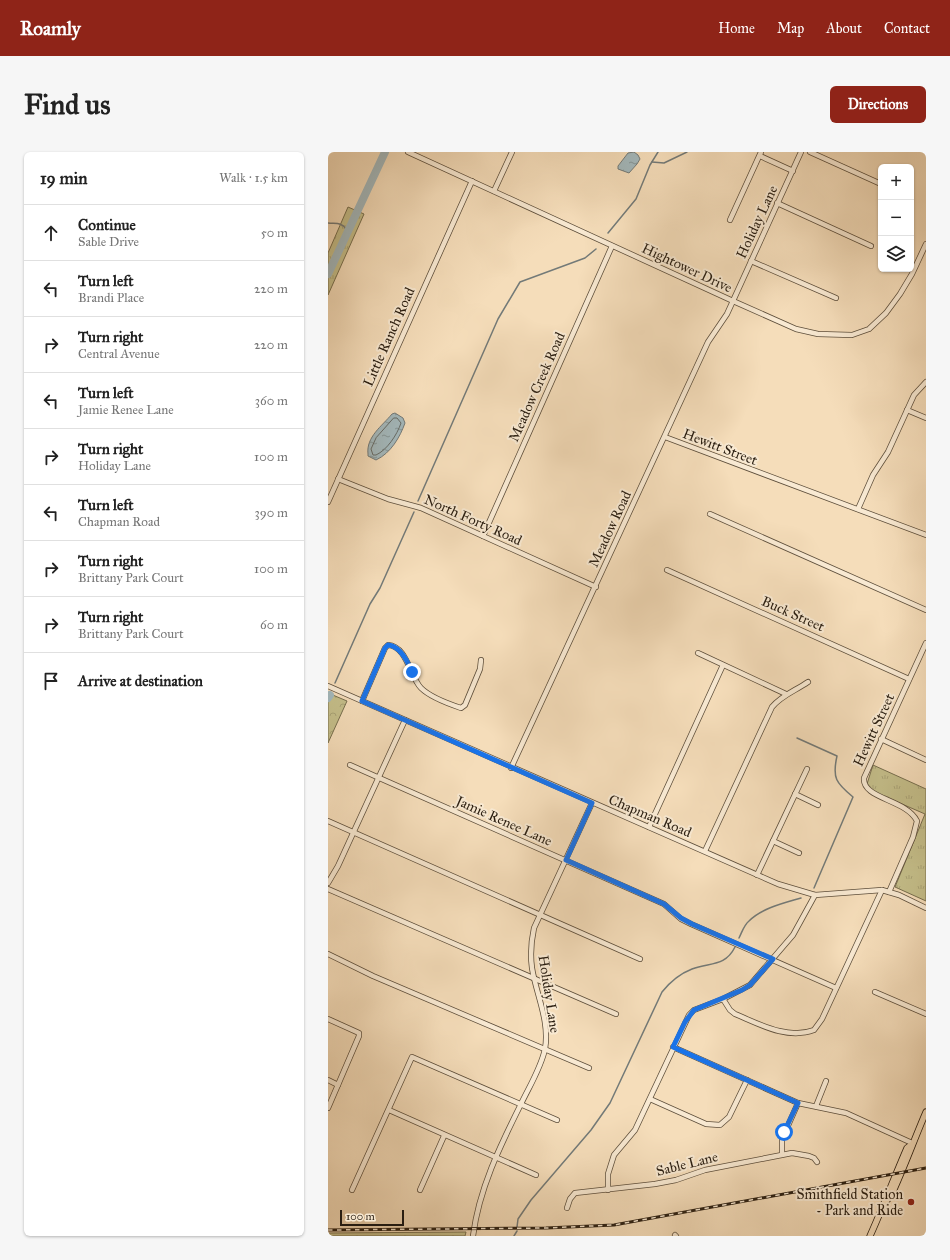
<!DOCTYPE html>
<html lang="en">
<head>
<meta charset="utf-8">
<style>
	body { margin:0; font-family:"IM FELL Great Primer",serif; background:#f6f6f6; color:#222 }
	.controls { position:absolute; right:12px; top:12px; display:grid; overflow:hidden; border-radius:6px; box-shadow:0 1px 3px #0004 }
	.controls button { width:36px; height:36px; display:grid; place-items:center; padding:0; border:0; border-bottom:1px solid #e0e0e0; background:#fff; color:#222; font:20px sans-serif }
	.scale { position:absolute; left:12px; bottom:10px; width:64px; box-sizing:border-box; padding-left:4px; border:2px solid #2a1e11; border-top:0; font-size:11px; line-height:14px; white-space:nowrap; color:#2a1e11; -webkit-text-stroke:3px #f8e9d2; paint-order:stroke }
	.stop { position:absolute; width:12px; height:12px; margin:-9px; border:3px solid #1a73e8; border-radius:50%; background:#fff }
	.stop.end { background:#1a73e8; border-color:#fff; box-shadow:0 1px 4px #0008 }
	.list { margin:0; padding:0; list-style:none }
	h2 { display:flex; justify-content:space-between; align-items:center; height:52px; margin:0; padding:0 16px; font-size:17px }
	h2 small { font-size:13px; font-weight:400; color:#767676 }
	.list li { display:grid; grid-template-columns:26px 1fr auto; gap:12px; align-items:center; box-sizing:border-box; height:56px; padding:0 16px; border-top:1px solid #e0e0e0 }
	.list b { display:block; font-size:15px; white-space:nowrap }
	.list p { margin:0; font-size:13px; white-space:nowrap; color:#767676 }
	.list em { font-size:13px; font-style:normal; color:#767676 }
	.icon { flex:none; width:22px; height:22px; fill:none; stroke:currentColor; stroke-width:2; stroke-linecap:round; stroke-linejoin:round }
	.map { position:relative; flex:none; width:598px; height:1084px; overflow:hidden; border-radius:6px }
	header { display:flex; align-items:center; gap:24px; box-sizing:border-box; height:56px; padding:0 20px; background:#8f2418; color:#fff }
	header strong { font-size:19px }
	nav { display:flex; gap:22px; margin-inline-start:auto; font-size:14px }
	.intro { display:flex; align-items:center; justify-content:space-between; box-sizing:border-box; height:96px; padding:0 24px }
	h1 { margin:0; font-size:28px }
	.button { padding:10px 18px; border-radius:6px; background:#8f2418; color:#fff; font-size:14px; font-weight:700 }
	main { display:flex; gap:24px; padding:0 24px }
	aside { flex:1; background:#fff; border-radius:6px; box-shadow:0 1px 3px #0004 }
	.map>svg:first-child { display:block }
</style>
</head>
<body>
<header>
<strong>Roamly</strong>
<nav><a>Home</a><a>Map</a><a>About</a><a>Contact</a></nav>
</header>
<div class="intro"><h1>Find us</h1><a class="button">Directions</a></div>
<main>
<aside>
<h2>19 min<small>Walk · 1.5 km</small></h2>
<ul class="list">
<li><svg class="icon" aria-label="ahead" viewBox="0 0 24 24"><path d="M12 20V5M6 11l6-6 6 6"/></svg><div><b>Continue</b><p>Sable Drive</p></div><em>50 m</em></li>
<li><svg class="icon" aria-label="left" viewBox="0 0 24 24"><path d="M17 20v-9H6M10 6l-5 5 5 5"/></svg><div><b>Turn left</b><p>Brandi Place</p></div><em>220 m</em></li>
<li><svg class="icon" aria-label="right" viewBox="0 0 24 24"><path d="M7 20v-9h11M14 6l5 5-5 5"/></svg><div><b>Turn right</b><p>Central Avenue</p></div><em>220 m</em></li>
<li><svg class="icon" aria-label="left" viewBox="0 0 24 24"><path d="M17 20v-9H6M10 6l-5 5 5 5"/></svg><div><b>Turn left</b><p>Jamie Renee Lane</p></div><em>360 m</em></li>
<li><svg class="icon" aria-label="right" viewBox="0 0 24 24"><path d="M7 20v-9h11M14 6l5 5-5 5"/></svg><div><b>Turn right</b><p>Holiday Lane</p></div><em>100 m</em></li>
<li><svg class="icon" aria-label="left" viewBox="0 0 24 24"><path d="M17 20v-9H6M10 6l-5 5 5 5"/></svg><div><b>Turn left</b><p>Chapman Road</p></div><em>390 m</em></li>
<li><svg class="icon" aria-label="right" viewBox="0 0 24 24"><path d="M7 20v-9h11M14 6l5 5-5 5"/></svg><div><b>Turn right</b><p>Brittany Park Court</p></div><em>100 m</em></li>
<li><svg class="icon" aria-label="right" viewBox="0 0 24 24"><path d="M7 20v-9h11M14 6l5 5-5 5"/></svg><div><b>Turn right</b><p>Brittany Park Court</p></div><em>60 m</em></li>
<li><svg class="icon" aria-label="arrive" viewBox="0 0 24 24"><path d="M6 21V4h12l-3 4 3 4H6"/></svg><div><b>Arrive at destination</b></div></li>
</ul>
</aside>
<div class="map">
<svg width="598" height="1084" viewBox="0 0 598 1084">
	<defs>
		<pattern id="grass-tufts" width="24" height="20" patternUnits="userSpaceOnUse"><rect width="24" height="20" fill="#c4be8a"/><path d="M3 7l-1-3M5 7V3M7 7l1-3M15 17l-1-3M17 17v-4M19 17l1-3" fill="none" stroke="#a9a376"/></pattern>
		<pattern id="park-crowns" width="20" height="18" patternUnits="userSpaceOnUse"><rect width="20" height="18" fill="#c4be8a"/><path d="M2 6a3 3 0 1 1 6 0M12 15a3 3 0 1 1 6 0" fill="none" stroke="#a9a376"/></pattern>
		<pattern id="water-ripples" width="26" height="14" patternUnits="userSpaceOnUse"><rect width="26" height="14" fill="#a3b8bc"/><path d="M2 4q2-2 4 0t4 0M15 11q2-2 4 0t4 0" fill="none" stroke="#859597"/></pattern>
	</defs>
	<rect width="100%" height="100%" fill="#f5ddba"/>
	<filter id="stains"><feTurbulence type="fractalNoise" baseFrequency=".005" numOctaves="4"/><feColorMatrix values="0 0 0 0 .2 0 0 0 0 .09 0 0 0 0 .02 0 0 0 .5 -.17"/></filter>
	<radialGradient id="worn" r=".72"><stop offset=".6" stop-color="#630" stop-opacity="0"/><stop offset="1" stop-color="#630" stop-opacity=".3"/></radialGradient>
	<g fill="url(#grass-tufts)" stroke="#776e4e">
		<path d="M20,55L36,62L0,143V101Z"/>
		<path d="M545,613L598,637V749L567,735L597,662L544,639L539,632Z"/>
		<path d="M138,1080L137,1084H0V1081Z"/>
	</g>
	<path fill="url(#park-crowns)" stroke="#776e4e" d="M0,541L19,549L0,591Z"/>
	<g fill="url(#water-ripples)" stroke="#737a78">
		<path d="M306,0L310,3L312,7L309,12L301,21L290,17V14L300,1Z"/>
		<path d="M67,261L75,266L77,271C72,285 63,301 48,308L40,304V302C38,285 54,274 64,262Z"/>
	</g>
	<g fill="none" stroke-linecap="round" stroke-linejoin="round">
		<path stroke="#666b66" stroke-width="1" d="M66,266H69L73,271C69,283 59,298 48,303H45L43,297L48,286Z"/>
		<g stroke="#737a78" stroke-width="1.5">
			<path d="M324,10L336,11L359,0"/>
			<path d="M0,71C7,72 14,70 18,77L15,91"/>
			<path d="M280,81L308,47L322,13L330,0"/>
			<path d="M90,349L170,167L192,130L257,106L268,97"/>
			<path d="M7,531L42,452L52,436L86,360"/>
			<path d="M469,586L509,604C504,626 508,631 525,645L486,736"/>
			<path d="M411,786C414,780 416,773 421,769C434,756 456,751 473,746"/>
			<path d="M189,1075L190,1067L203,1048L263,978L282,951L334,840C342,830 351,822 364,817C382,810 397,815 407,795"/>
			<path d="M186,1084L189,1079"/>
		</g>
		<g stroke="#a3b8bc" stroke-width="8">
			<path d="M0,122L57,0"/>
			<path d="M0,546L2,543"/>
		</g>
		<g stroke="#5d4e3b" stroke-width="6">
			<g id="minor">
				<path d="M80,0L405,149L468,177L490,182L524,183L541,177L558,161L572,142L584,122L598,92"/>
				<path d="M482,0L553,32"/>
				<path d="M432,4L465,19"/>
				<path d="M166,39L184,0"/>
				<path d="M449,51L543,94"/>
				<path d="M402,68L433,0"/>
				<path d="M423,109L508,146"/>
				<path d="M579,258L598,266"/>
				<path d="M337,285L598,383"/>
				<path d="M10,327L60,347L93,356L268,435"/>
				<path d="M0,350L144,29"/>
				<path d="M530,357L545,323L560,300L586,243L598,230"/>
				<path d="M382,362L598,458"/>
				<path d="M155,384L284,94"/>
				<path d="M339,418L581,527"/>
				<path d="M370,501L458,542"/>
				<path d="M0,534L450,732L487,743L554,738L571,743L598,756"/>
				<path d="M34,549L57,496L60,493C79,494 82,525 93,536C102,545 121,552 133,556L137,553L152,517L153,508"/>
				<path d="M553,587L598,608"/>
				<path d="M22,613L336,752L353,767L363,772L508,836"/>
				<path d="M183,616L380,190L399,162L473,0"/>
				<path d="M467,642L490,653"/>
				<path d="M0,669L312,807"/>
				<path d="M321,675L395,513"/>
				<path d="M445,689L471,701"/>
				<path d="M377,699L444,555C454,543 467,539 480,530"/>
				<path d="M429,723L479,617"/>
				<path d="M0,731L10,714L77,568"/>
				<path d="M0,737L288,862"/>
				<path d="M561,740L585,685L589,669C578,647 534,647 536,626L598,491"/>
				<path d="M0,802L45,824L261,916"/>
				<path d="M547,840L598,862"/>
				<path d="M395,847L402,858L407,862C431,872 459,888 486,878L494,867L554,738"/>
				<path d="M0,867L31,881V884L0,956"/>
				<path d="M345,895L470,951L518,961L584,991"/>
				<path d="M0,928L10,933"/>
				<path d="M322,947L378,972L392,973L401,965L419,928"/>
				<path d="M488,954L498,929"/>
				<path d="M61,958L208,1023"/>
				<path d="M454,1002V987L470,951"/>
				<path d="M24,1038L84,905L229,968"/>
				<path d="M92,1038L116,984"/>
				<path d="M280,1038V1022L286,1003L307,978L361,863L366,858L395,847L422,833L465,783L487,743"/>
				<path d="M239,1056L242,1047L247,1041L327,1032L348,1028L377,1018L464,1001L481,1004L486,1006L489,1010"/>
				<path d="M347,1083L348,1084"/>
				<path d="M145,1084C151,1037 172,994 193,952C201,935 213,916 217,897C222,869 208,842 204,816C202,802 203,790 206,776L264,651"/>
			</g>
		</g>
		<g stroke="#2a1e11" stroke-width="7">
			<g id="major">
				<path d="M559,1048L563,1044C576,1016 586,988 598,960"/>
				<path d="M542,1084C555,1055 566,1026 579,996L583,993"/>
			</g>
		</g>
		<use href="#minor" stroke="#f8e9d2" stroke-width="4.5"/>
		<use href="#major" stroke="#f5ddba" stroke-width="5.5"/>
		<g stroke="#2a1e11" stroke-width="3">
			<path id="rail" d="M0,1078L218,1076L286,1073L598,1016"/>
		</g>
		<use href="#rail" stroke="#f8e9d2" stroke-width="1.5" stroke-dasharray="4.5" stroke-linecap="butt"/>
	</g>
	<g fill="none" stroke-linecap="round" stroke-linejoin="round">
		<path stroke="#1a73e8" stroke-width="5" d="M84,520C80,510 72,494 60,493L57,496L34,549L264,651L238,708L336,752L353,766L364,772L445,807L422,833L414,838L366,858L357,870L345,895L470,951L456,980"/>
	</g>
	<circle fill="#8f2418" stroke="#f8e9d2" stroke-width="1.5" cx="583" cy="1050" r="4"/>
	<g text-anchor="middle" dominant-baseline="central" stroke-width="4" stroke-linejoin="round" paint-order="stroke">
		<g font-size="14" fill="#2a1e11" stroke="#f8e9d2">
			<text transform="translate(429 70) rotate(-65)">Holiday Lane</text>
			<text transform="translate(359 116) rotate(25)">Hightower Drive</text>
			<text transform="translate(61 185) rotate(-66)">Little Ranch Road</text>
			<text transform="translate(209 235) rotate(-66)">Meadow Creek Road</text>
			<text transform="translate(392 295) rotate(21)">Hewitt Street</text>
			<text transform="translate(145 368) rotate(24)">North Forty Road</text>
			<text transform="translate(282 377) rotate(-65)">Meadow Road</text>
			<text transform="translate(465 462) rotate(24)">Buck Street</text>
			<text transform="translate(546 578) rotate(-65)">Hewitt Street</text>
			<text transform="translate(322 664) rotate(23)">Chapman Road</text>
			<text transform="translate(176 669) rotate(24)">Jamie Renee Lane</text>
			<text transform="translate(221 842) rotate(81)">Holiday Lane</text>
			<text transform="translate(359 1012) rotate(-14)">Sable Lane</text>
		</g>
		<g font-size="14" fill="#2a1e11" stroke="#f8e9d2" text-anchor="end">
			<text x="575" y="1042">Smithfield Station<tspan x="575" dy="16">- Park and Ride</tspan></text>
		</g>
	</g>
	<rect width="100%" height="100%" filter="url(#stains)"/>
	<rect width="100%" height="100%" fill="url(#worn)"/>
</svg>
<div class="controls">
<button>+</button>
<button>−</button>
<button><svg class="icon" aria-label="layers" viewBox="0 0 24 24"><path d="M12 4l9 5-9 5-9-5zM3 14l9 5 9-5"/></svg></button>
</div>
<div class="scale">100 m</div>
<div class="stop" style="left:456px;top:980px"></div>
<div class="stop end" style="left:84px;top:520px"></div>
</div>
</main>
</body>
</html>
